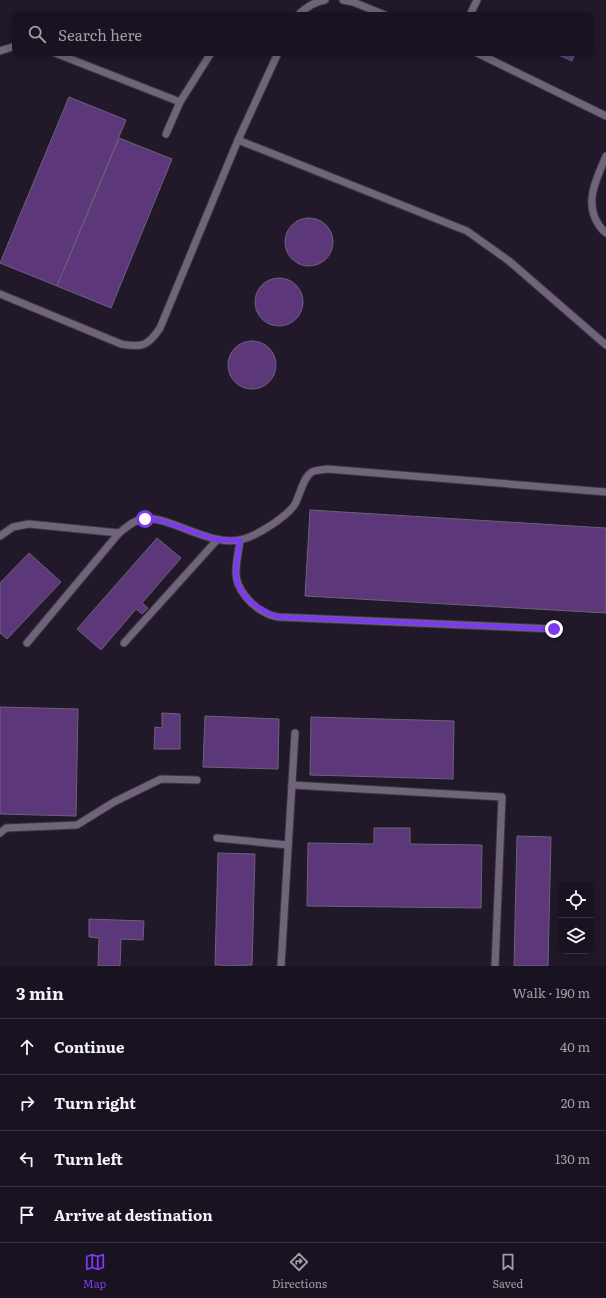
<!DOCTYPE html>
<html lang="en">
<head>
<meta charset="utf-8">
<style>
	body { margin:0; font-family:Literata,serif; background:#221b29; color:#f1f3f6 }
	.controls { position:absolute; right:12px; bottom:12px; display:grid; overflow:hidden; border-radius:8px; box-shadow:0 2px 10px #0003 }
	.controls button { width:36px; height:36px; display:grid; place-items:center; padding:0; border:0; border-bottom:1px solid #37323e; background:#191220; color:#f1f3f6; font:20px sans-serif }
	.stop { position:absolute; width:12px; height:12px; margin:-9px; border:3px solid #7c3aed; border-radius:50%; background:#fff }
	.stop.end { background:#7c3aed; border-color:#fff; box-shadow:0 1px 4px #0008 }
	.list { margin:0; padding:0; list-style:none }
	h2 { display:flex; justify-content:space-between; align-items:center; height:52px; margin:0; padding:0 16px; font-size:17px }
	h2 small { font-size:13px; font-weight:400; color:#9f9ea5 }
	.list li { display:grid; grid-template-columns:26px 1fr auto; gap:12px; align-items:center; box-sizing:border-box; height:56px; padding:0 16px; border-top:1px solid #37323e }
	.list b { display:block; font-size:15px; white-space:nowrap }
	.list em { font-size:13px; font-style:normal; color:#9f9ea5 }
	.icon { flex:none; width:22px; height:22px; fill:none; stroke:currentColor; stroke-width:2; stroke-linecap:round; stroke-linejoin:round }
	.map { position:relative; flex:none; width:606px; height:966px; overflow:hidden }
	.search { position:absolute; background:#191220; box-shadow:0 2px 10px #0003; left:12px; right:12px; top:12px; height:44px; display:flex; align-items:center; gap:10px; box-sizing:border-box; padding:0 14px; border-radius:8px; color:#9f9ea5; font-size:15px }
	.sheet { height:276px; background:#191220 }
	nav { display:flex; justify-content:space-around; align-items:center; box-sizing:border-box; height:56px; border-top:1px solid #37323e; background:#191220; font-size:11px; color:#9f9ea5 }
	nav a { display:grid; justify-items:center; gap:2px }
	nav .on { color:#7c3aed }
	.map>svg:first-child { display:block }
</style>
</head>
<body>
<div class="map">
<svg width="606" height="966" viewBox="0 0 606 966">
	<rect width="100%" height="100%" fill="#21182a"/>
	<g fill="#5c387b" stroke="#6c6278">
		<path d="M554,53H575L572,61Z"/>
		<path d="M69,97L126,120L57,286L0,263Z"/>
		<path d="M119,138L172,159L111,308L57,286Z"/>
		<circle cx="309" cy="242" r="24"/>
		<circle cx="279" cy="302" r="24"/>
		<circle cx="252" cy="365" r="24"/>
		<path d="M310,510L606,528V613L305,596Z"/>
		<path d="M157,538L181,558L142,603L148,608L142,614L136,609L101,650L77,629Z"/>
		<path d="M29,553L61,582L7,639L0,633V583Z"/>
		<path d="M0,707L78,709L76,816L0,814Z"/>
		<path d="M162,713L180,714V749H154L155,727L162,728Z"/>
		<path d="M205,716L279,719L278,769L203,767Z"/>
		<path d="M311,717L454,721L453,779L310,775Z"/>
		<path d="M374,828H410V844L482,845L481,908L307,906L308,843L374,844Z"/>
		<path d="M517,836L551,837L548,966H514Z"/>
		<path d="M218,853L255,854L252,965L222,966V965H215Z"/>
		<path d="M89,919L144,921L143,940L121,939L120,966H98L99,938L89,937Z"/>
	</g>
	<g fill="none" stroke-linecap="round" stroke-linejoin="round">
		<g stroke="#3b3542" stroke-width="9">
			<g id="lane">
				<path d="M343,0L353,2L385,15"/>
				<path d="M298,15C306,7 314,2 325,0"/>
				<path d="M470,15L477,0"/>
				<path d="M0,51L15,46"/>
				<path d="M55,53L180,102"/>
				<path d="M477,53L606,116"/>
				<path d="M166,134L180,102L211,53"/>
				<path d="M238,140L467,231L509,261L606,345"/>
				<path d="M606,156C598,176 586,197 595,218C598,225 601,229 606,233"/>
				<path d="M0,294L121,344C142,348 148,346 160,328L238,140L278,53"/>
				<path d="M0,536L13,527L29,524L119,533"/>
				<path d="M240,540C239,550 236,561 236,571C235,588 251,606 266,613C269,615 274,616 278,617L554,629"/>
				<path d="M27,643L119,533C127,527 135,519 145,519C155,518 164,521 172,524C192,531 218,544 240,540C255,537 287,517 295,504C300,495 303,477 312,472C316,470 323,470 327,469L606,492"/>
				<path d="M124,643L217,540"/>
				<path d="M292,785L502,797L495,966"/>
				<path d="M0,833L6,828L77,825L114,802L161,779L197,780"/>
				<path d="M217,838L288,845"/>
				<path d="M281,966L295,733"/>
			</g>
		</g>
		<use href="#lane" stroke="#6f647a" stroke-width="7"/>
	</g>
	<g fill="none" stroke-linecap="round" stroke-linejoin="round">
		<path stroke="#7c3aed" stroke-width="5" d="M145,519L159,520L217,540H240C239,550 236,561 236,571C235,595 258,610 278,617L554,629"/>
	</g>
</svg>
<div class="controls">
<button><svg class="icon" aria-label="locate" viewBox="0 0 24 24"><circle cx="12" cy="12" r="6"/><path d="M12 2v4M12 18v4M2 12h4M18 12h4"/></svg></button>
<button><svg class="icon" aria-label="layers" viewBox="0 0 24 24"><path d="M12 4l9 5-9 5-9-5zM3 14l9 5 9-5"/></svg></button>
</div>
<div class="stop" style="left:145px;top:519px"></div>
<div class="stop end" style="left:554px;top:629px"></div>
<div class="search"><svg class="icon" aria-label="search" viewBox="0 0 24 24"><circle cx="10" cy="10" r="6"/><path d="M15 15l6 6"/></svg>Search here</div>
</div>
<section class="sheet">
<h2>3 min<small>Walk · 190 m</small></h2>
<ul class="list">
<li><svg class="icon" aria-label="ahead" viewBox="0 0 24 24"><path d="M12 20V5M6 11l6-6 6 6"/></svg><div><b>Continue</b></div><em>40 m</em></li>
<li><svg class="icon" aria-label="right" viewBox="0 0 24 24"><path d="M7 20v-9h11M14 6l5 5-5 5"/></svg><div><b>Turn right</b></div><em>20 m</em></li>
<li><svg class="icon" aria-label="left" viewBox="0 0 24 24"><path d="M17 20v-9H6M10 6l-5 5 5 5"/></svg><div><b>Turn left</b></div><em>130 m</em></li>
<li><svg class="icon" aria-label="arrive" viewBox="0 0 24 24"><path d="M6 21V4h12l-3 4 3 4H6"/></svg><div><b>Arrive at destination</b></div></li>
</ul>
</section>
<nav>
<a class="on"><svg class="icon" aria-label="map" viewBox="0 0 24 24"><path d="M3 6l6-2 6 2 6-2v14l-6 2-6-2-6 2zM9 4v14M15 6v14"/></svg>Map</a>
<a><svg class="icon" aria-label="directions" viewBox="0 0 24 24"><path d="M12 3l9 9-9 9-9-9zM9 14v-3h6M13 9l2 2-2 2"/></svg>Directions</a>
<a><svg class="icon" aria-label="saved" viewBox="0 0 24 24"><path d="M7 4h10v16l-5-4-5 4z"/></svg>Saved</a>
</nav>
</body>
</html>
